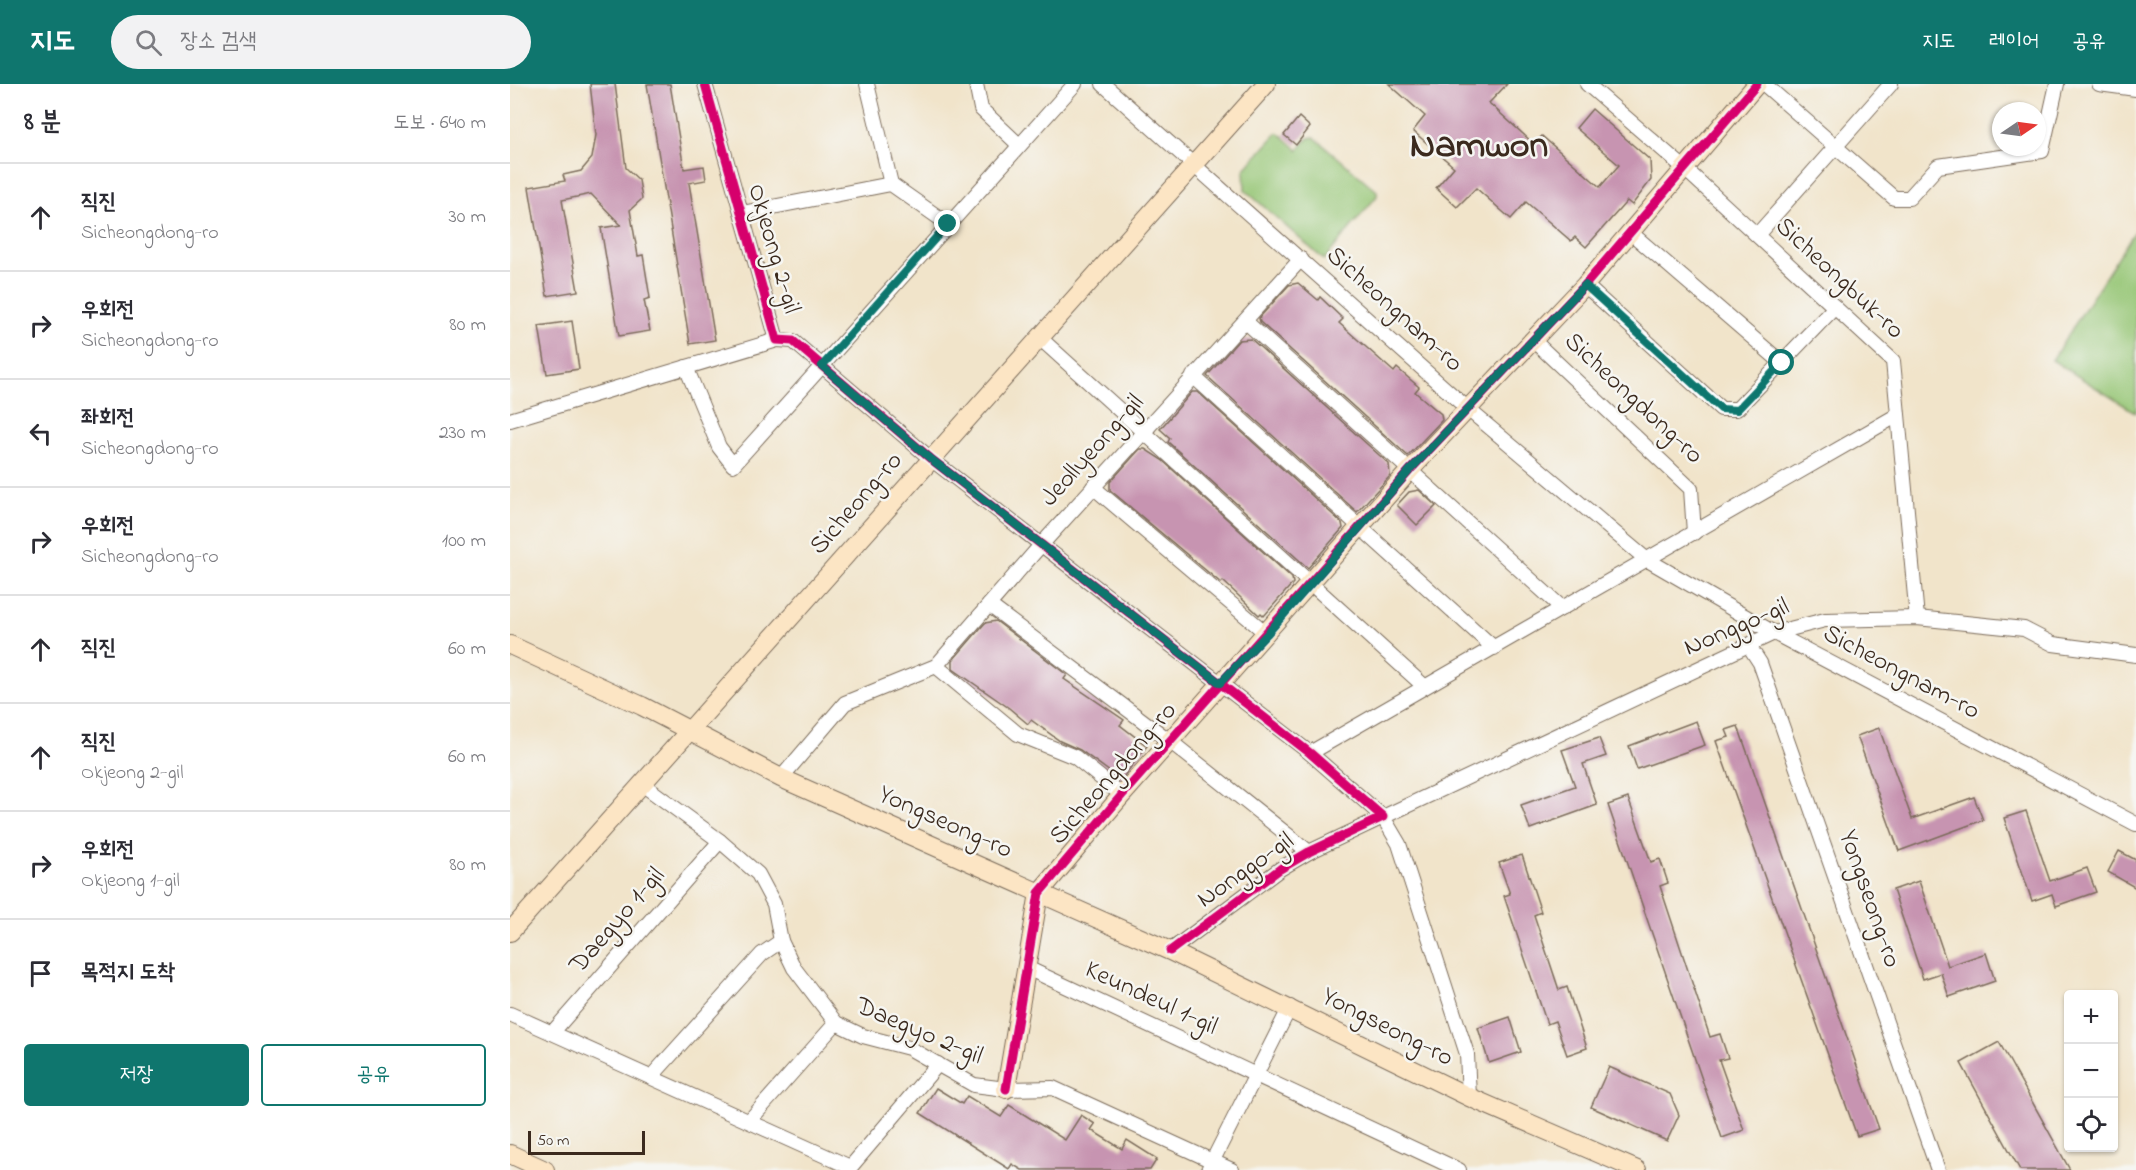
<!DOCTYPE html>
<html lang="ko">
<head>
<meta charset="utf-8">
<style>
	body { margin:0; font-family:"Indie Flower","Poor Story",sans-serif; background:#f2f2f3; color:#2b2b33 }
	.controls { position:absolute; right:18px; bottom:18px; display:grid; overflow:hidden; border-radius:6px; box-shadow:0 2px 4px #0004 }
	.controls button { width:54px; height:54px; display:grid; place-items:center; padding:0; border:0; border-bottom:2px solid #e1e1e2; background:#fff; color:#2b2b33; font:30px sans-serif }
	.compass { position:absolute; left:1482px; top:18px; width:54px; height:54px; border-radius:50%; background:#fff; box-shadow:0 2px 4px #0004; rotate:77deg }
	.scale { position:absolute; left:18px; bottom:15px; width:117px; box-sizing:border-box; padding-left:6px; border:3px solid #3b2a1e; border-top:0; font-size:16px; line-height:21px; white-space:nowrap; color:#3b2a1e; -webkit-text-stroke:4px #f6f6f2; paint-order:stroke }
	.stop { position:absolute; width:18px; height:18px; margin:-14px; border:4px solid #0f766e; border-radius:50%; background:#fff }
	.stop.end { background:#0f766e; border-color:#fff; box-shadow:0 2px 6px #0008 }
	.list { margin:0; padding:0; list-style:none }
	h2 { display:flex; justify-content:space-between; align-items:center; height:78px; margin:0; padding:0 24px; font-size:26px }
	h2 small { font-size:20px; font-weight:400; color:#7c7c81 }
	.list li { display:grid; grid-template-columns:39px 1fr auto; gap:18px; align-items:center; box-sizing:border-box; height:108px; padding:0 24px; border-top:2px solid #e1e1e2 }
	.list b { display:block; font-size:22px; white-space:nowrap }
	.list p { margin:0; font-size:20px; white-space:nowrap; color:#7c7c81 }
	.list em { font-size:20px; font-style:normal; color:#7c7c81 }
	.actions { display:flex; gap:12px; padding:18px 24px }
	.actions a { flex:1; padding:14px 0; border:2px solid #0f766e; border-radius:6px; text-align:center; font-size:21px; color:#0f766e }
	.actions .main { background:#0f766e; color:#fff }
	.icon { flex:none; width:33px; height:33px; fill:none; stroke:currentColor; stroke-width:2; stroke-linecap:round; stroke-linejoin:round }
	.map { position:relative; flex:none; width:1626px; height:1086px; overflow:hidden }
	header { display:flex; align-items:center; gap:36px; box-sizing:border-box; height:84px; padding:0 30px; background:#0f766e; color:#fff }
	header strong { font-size:28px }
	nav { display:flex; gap:33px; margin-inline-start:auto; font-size:21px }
	.search { width:420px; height:54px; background:#f2f2f3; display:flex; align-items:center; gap:15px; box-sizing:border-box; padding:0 21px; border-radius:33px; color:#7c7c81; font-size:22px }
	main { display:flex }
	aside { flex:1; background:#fff }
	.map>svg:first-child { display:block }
</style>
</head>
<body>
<header>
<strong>지도</strong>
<div class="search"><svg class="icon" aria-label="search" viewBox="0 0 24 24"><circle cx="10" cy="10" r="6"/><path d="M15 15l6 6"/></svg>장소 검색</div>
<nav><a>지도</a><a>레이어</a><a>공유</a></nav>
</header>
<main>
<aside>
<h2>8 분<small>도보 · 640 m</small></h2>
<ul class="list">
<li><svg class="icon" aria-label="ahead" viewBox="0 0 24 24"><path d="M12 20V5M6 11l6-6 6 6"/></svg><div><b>직진</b><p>Sicheongdong-ro</p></div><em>30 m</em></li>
<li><svg class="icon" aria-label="right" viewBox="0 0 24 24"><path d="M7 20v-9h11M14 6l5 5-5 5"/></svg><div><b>우회전</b><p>Sicheongdong-ro</p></div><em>80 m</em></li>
<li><svg class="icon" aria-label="left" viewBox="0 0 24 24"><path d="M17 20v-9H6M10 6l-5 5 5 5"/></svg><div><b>좌회전</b><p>Sicheongdong-ro</p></div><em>230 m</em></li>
<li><svg class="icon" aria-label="right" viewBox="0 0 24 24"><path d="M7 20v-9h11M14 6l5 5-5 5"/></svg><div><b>우회전</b><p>Sicheongdong-ro</p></div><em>100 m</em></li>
<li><svg class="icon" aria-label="ahead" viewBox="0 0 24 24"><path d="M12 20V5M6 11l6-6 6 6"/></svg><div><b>직진</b></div><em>60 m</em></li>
<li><svg class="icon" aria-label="ahead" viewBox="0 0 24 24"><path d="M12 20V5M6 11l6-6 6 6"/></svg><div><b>직진</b><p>Okjeong 2-gil</p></div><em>60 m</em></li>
<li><svg class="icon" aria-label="right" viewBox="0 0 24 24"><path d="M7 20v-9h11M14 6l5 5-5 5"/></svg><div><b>우회전</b><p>Okjeong 1-gil</p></div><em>80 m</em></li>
<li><svg class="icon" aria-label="arrive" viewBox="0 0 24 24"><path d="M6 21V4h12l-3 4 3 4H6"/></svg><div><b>목적지 도착</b></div></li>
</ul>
<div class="actions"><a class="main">저장</a><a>공유</a></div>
</aside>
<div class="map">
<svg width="1626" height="1086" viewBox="0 0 1626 1086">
	<rect width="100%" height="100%" fill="#f6f6f2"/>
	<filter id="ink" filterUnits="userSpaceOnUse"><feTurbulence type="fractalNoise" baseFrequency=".0167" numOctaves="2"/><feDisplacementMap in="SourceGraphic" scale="12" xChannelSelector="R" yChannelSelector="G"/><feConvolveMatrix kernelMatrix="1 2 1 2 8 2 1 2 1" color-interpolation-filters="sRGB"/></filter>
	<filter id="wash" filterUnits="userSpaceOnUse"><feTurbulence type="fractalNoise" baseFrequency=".008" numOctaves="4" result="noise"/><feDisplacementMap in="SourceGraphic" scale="24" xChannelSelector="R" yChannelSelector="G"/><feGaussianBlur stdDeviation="1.35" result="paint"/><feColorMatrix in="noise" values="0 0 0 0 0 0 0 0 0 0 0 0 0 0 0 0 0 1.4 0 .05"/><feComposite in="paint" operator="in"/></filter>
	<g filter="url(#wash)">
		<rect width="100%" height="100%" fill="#f1e4ca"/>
		<g fill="#96c676" stroke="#68784a" stroke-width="1.5">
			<path d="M768,48L788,66L798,54L804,53L867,107V112L814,176L735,106L734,86Z"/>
			<path d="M1626,145V329L1542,276Z"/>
		</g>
		<g id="blocks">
			<g fill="#c794b1">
				<path d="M80,0H105L116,84L129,96L132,115L120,126L128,172L133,171L140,214L134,216L140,247L109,252L91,144L111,141L81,110L52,116L68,207L37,212L19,103L55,97L53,91L71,87L82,74L86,51Z"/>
				<path d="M137,0H160L174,85L194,82L196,96L179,99L205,256L180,260Z"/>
				<path d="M879,0H997L979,19L1024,60L1032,52L1090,103L1109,81L1066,44L1082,25L1140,76L1141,96L1122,121L1117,117L1076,163L1065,153L1061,157L1016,118L1001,135L966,104L947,123L926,104L944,83L903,47L915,32Z"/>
				<path d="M789,33L800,43L786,61L774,51Z"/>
				<path d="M788,199L808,216L810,213L833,235L829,239L884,288L887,284L909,303L905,308L931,330L932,336L898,372L750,238L749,234L779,201Z"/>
				<path d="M62,237L69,285L37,290L29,242Z"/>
				<path d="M741,255L879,380L880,392L847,428L697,292L729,256Z"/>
				<path d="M682,308H688L832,439L833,444L798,484L658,358L660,354L650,345Z"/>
				<path d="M630,365H635L652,376L782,494L783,499L754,532L751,529L749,531L713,497L711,499L600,406V398Z"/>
				<path d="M909,406L926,422L907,441L887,421L899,408Z"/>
				<path d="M486,537L557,591L554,595L614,636L610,641L637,662L611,696L570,666L550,657L521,636L518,640L499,624L443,585V576L475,539Z"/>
				<path d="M1186,637L1195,661L1127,685L1119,662Z"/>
				<path d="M1228,642L1369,1045L1347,1052L1206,657L1219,653L1216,646Z"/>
				<path d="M1369,644L1402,735L1464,713L1473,736L1389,767L1347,652Z"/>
				<path d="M1089,654L1096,672L1073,680L1087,721L1020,745L1011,721L1065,702L1052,666Z"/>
				<path d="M1118,714L1141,778L1150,775L1158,799L1150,802L1200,953L1210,950L1218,974L1209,976L1234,1046L1212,1054L1098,721Z"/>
				<path d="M1516,727L1540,797L1577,784L1586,808L1546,822L1542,810L1522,817L1494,734Z"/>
				<path d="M1609,767L1626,776V804L1598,788Z"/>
				<path d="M1012,771L1031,828L1024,831L1049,906L1057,903L1077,964L1057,971L1045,937L1037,940L994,812L1000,810L989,779Z"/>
				<path d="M1409,797L1438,882L1476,869L1485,897L1439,913L1431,889L1413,895L1383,806Z"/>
				<path d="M1000,933L1011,968L979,979L968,944Z"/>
				<path d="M1489,958L1560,1086H1510L1451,979Z"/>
				<path d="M1099,983L1160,1010L1169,1031L1157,1057L1081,1023Z"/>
				<path d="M426,1004L452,1020L457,1012L491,1033L499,1021L555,1056L571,1031L585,1040L581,1046L612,1065L617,1056L647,1075L640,1086H512L502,1080L499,1085L410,1029Z"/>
			</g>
		</g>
	</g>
	<g filter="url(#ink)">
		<use href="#blocks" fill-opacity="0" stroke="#7b6b5a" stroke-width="1.5"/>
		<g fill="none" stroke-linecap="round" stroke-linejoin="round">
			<g stroke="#7b6b5a" stroke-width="16">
				<g id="street">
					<path d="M195,0L267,256L283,257L421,375L800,669L873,733L799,768L770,785L660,867"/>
					<path d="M357,0L381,100"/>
					<path d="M466,0L471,25L509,61"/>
					<path d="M593,0L959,326L1136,475L1264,549L1626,740"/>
					<path d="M1077,0L1173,83L1383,277L1407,534"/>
					<path d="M1254,0L1384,114H1399L1428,82L1532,67L1547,0"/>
					<path d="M1589,0L1626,5"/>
					<path d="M232,129L381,100L438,140"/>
					<path d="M1120,148L1272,279"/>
					<path d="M1247,151L1381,0"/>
					<path d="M1075,201L1211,325H1227L1325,223"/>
					<path d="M735,237L1052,524"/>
					<path d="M531,255L914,602"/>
					<path d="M1024,257L1181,405L1184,449"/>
					<path d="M176,283L209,363L223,381L565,0"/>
					<path d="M683,292L984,564"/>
					<path d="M0,336L267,256"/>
					<path d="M583,403L757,550"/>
					<path d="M479,521L661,658L799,768"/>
					<path d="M1239,562L1250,579L1428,1086"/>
					<path d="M426,582L508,650L565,673L612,711"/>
					<path d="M800,669L1386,332"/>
					<path d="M271,694L335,619L426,582L531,461L791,175"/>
					<path d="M132,700L210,757L248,790L264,820L271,857L284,884L326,939L353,952L399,964L464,1001L496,1005L543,1004L722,1086"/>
					<path d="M515,883L949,1086"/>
					<path d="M0,930L340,1083"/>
					<path d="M42,949L210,757"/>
					<path d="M141,993L252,870L271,857"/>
					<path d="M959,1013L957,970L889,760L873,733L1264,549L1315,536L1407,534L1514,545L1543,560L1626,571"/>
					<path d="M240,1036L326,939"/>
					<path d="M338,1086L428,980"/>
					<path d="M698,1086L780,923"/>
				</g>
			</g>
			<g stroke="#7b6b5a" stroke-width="20">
				<g id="secondary">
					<path d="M0,561L132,622L271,694L660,867L959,1013L1127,1086"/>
					<path d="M0,848L756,0"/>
					<path d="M496,1005L529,809L612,711L901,385L1075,201L1247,0"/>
					<path d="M0,1070L35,1086"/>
				</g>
			</g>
			<use href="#street" stroke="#fff" stroke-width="14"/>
			<use href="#secondary" stroke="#fce5c4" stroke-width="18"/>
			<g stroke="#f6f6f2" stroke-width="13">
				<g id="cycleway">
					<path d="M195,0L267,256L283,257L421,375L800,669L873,733L799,768L770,785L660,867"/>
					<path d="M496,1005L529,809L612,711L901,385L1075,201L1247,0"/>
				</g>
			</g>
			<use href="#cycleway" stroke="#d6006c" stroke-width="9"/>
		</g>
	</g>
	<g fill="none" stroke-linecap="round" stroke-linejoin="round" filter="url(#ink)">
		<path stroke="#0f766e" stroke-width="8" d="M438,140L312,282L421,375L710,599L757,550L901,385L1075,201L1211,325L1227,326L1272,279"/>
	</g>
	<g text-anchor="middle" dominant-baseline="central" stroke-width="5" stroke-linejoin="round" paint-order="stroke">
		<g font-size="26" fill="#3b2a1e" stroke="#f6f6f2">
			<text transform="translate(263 165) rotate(74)">Okjeong 2-gil</text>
			<text transform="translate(1329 195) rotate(43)">Sicheongbuk-ro</text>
			<text transform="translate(884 226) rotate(42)">Sicheongnam-ro</text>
			<text transform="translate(1123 315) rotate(43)">Sicheongdong-ro</text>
			<text transform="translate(583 367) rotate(-48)">Jeollyeong-gil</text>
			<text transform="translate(347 420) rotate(-49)">Sicheong-ro</text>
			<text transform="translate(1227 544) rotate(-23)">Nonggo-gil</text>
			<text transform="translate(1391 589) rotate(28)">Sicheongnam-ro</text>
			<text transform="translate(604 690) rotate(-49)">Sicheongdong-ro</text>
			<text transform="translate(435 739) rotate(24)">Yongseong-ro</text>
			<text transform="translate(736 787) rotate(-35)">Nonggo-gil</text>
			<text transform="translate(1359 815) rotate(71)">Yongseong-ro</text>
			<text transform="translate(108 837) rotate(-49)">Daegyo 1-gil</text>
			<text transform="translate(641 915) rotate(25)">Keundeul 1-gil</text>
			<text transform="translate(877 944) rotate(27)">Yongseong-ro</text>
			<text transform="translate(409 948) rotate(23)">Daegyo 2-gil</text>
		</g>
		<g font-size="38" font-weight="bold" fill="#3b2a1e" stroke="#f6f6f2">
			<text x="969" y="63">Namwon</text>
		</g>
	</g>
</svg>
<div class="controls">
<button>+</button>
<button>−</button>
<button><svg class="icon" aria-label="locate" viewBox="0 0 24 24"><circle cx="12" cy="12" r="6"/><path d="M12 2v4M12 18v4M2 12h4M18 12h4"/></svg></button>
</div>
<svg class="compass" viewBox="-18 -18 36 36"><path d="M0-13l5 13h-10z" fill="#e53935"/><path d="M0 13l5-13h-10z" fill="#7c7c81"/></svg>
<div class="scale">50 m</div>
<div class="stop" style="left:1272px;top:279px"></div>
<div class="stop end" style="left:438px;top:140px"></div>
</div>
</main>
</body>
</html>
